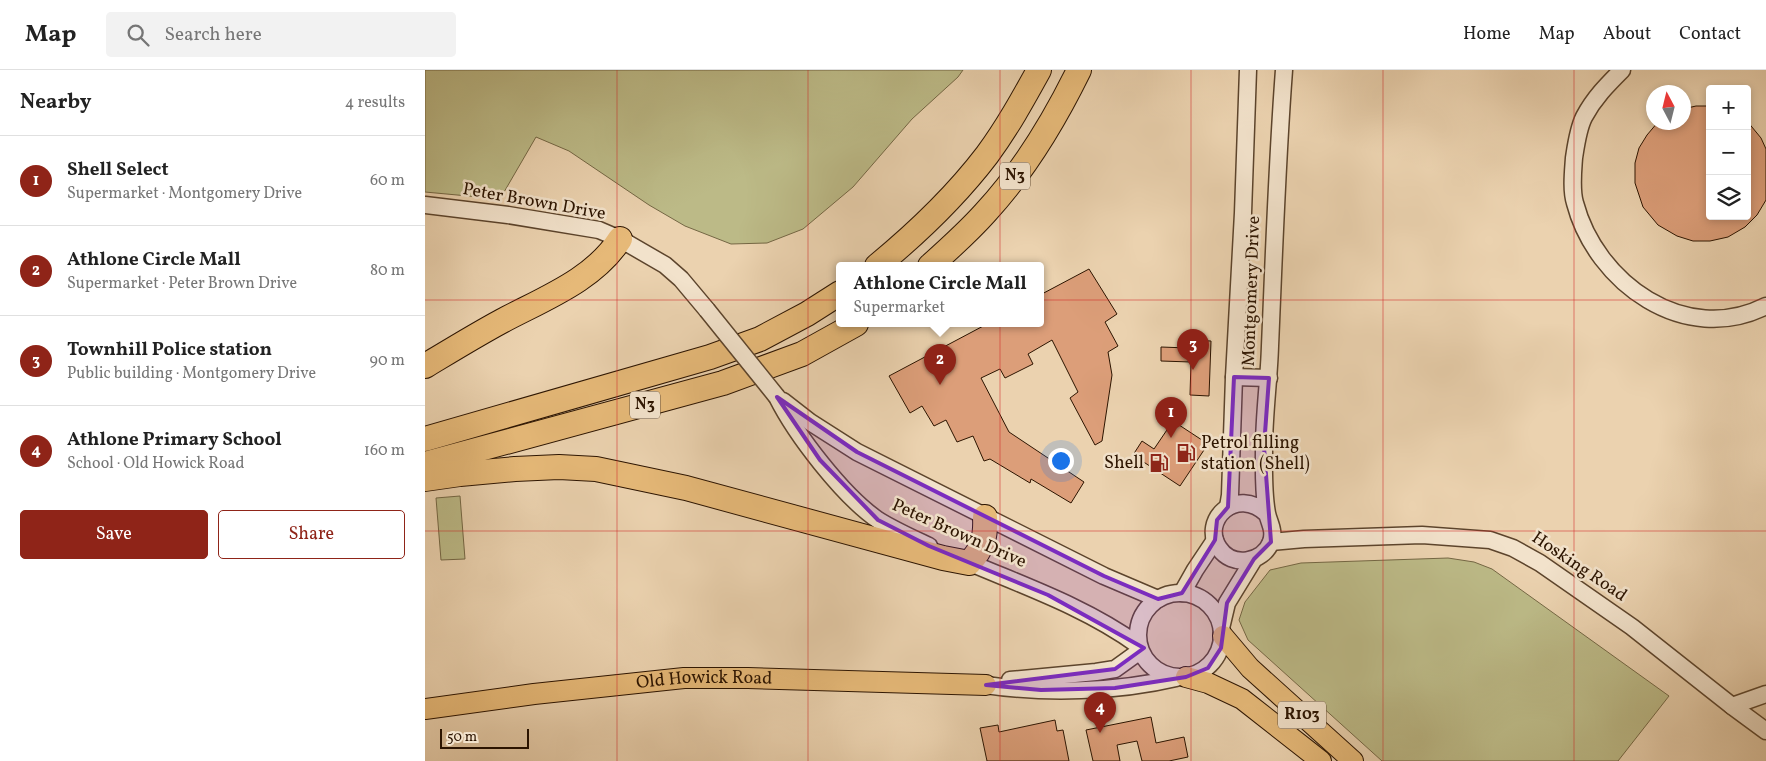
<!DOCTYPE html>
<html lang="en">
<head>
<meta charset="utf-8">
<style>
	body { margin:0; font-family:Vollkorn,serif; background:#f2f2f2; color:#222 }
	.controls { position:absolute; right:15px; top:15px; display:grid; overflow:hidden; border-radius:5px; box-shadow:0 2px 8px #0003 }
	.controls button { width:45px; height:45px; display:grid; place-items:center; padding:0; border:0; border-bottom:1px solid #e0e0e0; background:#fff; color:#222; font:25px sans-serif }
	.compass { position:absolute; left:1221px; top:15px; width:45px; height:45px; border-radius:50%; background:#fff; box-shadow:0 2px 8px #0003; rotate:353deg }
	.scale { position:absolute; left:15px; bottom:12px; width:89px; box-sizing:border-box; padding-left:5px; border:2px solid #2c1400; border-top:0; font-size:14px; line-height:18px; white-space:nowrap; color:#2c1400; -webkit-text-stroke:4px #f2e2cb; paint-order:stroke }
	.you { position:absolute; left:635px; top:390px; width:18px; height:18px; margin:-12px; border:4px solid #fff; border-radius:50%; background:#1a73e8; box-shadow:0 0 0 8px #1a73e833 }
	.badge { display:grid; place-items:center; width:32px; height:32px; border-radius:50%; background:#8f2418; color:#fff; font-size:16px; font-weight:700 }
	.pin { position:absolute; translate:-50% -41px; filter:drop-shadow(0 1px 2px #0008) }
	.pin::after { content:''; position:absolute; top:26px; width:18px; height:15px; background:inherit; clip-path:polygon(0 0,100% 0,50% 100%) }
	.popup { position:absolute; left:411px; top:192px; width:208px; height:65px; box-sizing:border-box; display:grid; place-content:center; border-radius:5px; background:#fff; filter:drop-shadow(0 1px 4px #0005); font-size:16px; white-space:nowrap; color:#767676 }
	.popup b { font-size:19px; color:#222 }
	.popup::after { content:''; position:absolute; left:50%; top:100%; margin-left:-10px; border:10px solid transparent; border-top-color:#fff }
	.list { margin:0; padding:0; list-style:none }
	h2 { display:flex; justify-content:space-between; align-items:center; height:65px; margin:0; padding:0 20px; font-size:21px }
	h2 small { font-size:16px; font-weight:400; color:#767676 }
	.list li { display:grid; grid-template-columns:32px 1fr auto; gap:15px; align-items:center; box-sizing:border-box; height:90px; padding:0 20px; border-top:1px solid #e0e0e0 }
	.list b { display:block; font-size:19px; white-space:nowrap }
	.list p { margin:0; font-size:16px; white-space:nowrap; color:#767676 }
	.list em { font-size:16px; font-style:normal; color:#767676 }
	.actions { display:flex; gap:10px; padding:15px 20px }
	.actions a { flex:1; padding:11px 0; border:1px solid #8f2418; border-radius:5px; text-align:center; font-size:18px; color:#8f2418 }
	.actions .main { background:#8f2418; color:#fff }
	.icon { flex:none; width:28px; height:28px; fill:none; stroke:currentColor; stroke-width:2; stroke-linecap:round; stroke-linejoin:round }
	.map { position:relative; flex:none; width:1341px; height:691px; overflow:hidden }
	header { display:flex; align-items:center; gap:30px; box-sizing:border-box; height:70px; padding:0 25px; background:#fff; border-bottom:1px solid #e0e0e0 }
	header strong { font-size:24px }
	nav { display:flex; gap:28px; margin-inline-start:auto; font-size:18px }
	.search { width:350px; height:45px; background:#f2f2f2; display:flex; align-items:center; gap:12px; box-sizing:border-box; padding:0 18px; border-radius:5px; color:#767676; font-size:19px }
	main { display:flex }
	aside { flex:1; background:#fff }
	.map>svg:first-child { display:block }
</style>
</head>
<body>
<header>
<strong>Map</strong>
<div class="search"><svg class="icon" aria-label="search" viewBox="0 0 24 24"><circle cx="10" cy="10" r="6"/><path d="M15 15l6 6"/></svg>Search here</div>
<nav><a>Home</a><a>Map</a><a>About</a><a>Contact</a></nav>
</header>
<main>
<aside>
<h2>Nearby<small>4 results</small></h2>
<ul class="list">
<li><span class="badge">1</span><div><b>Shell Select</b><p>Supermarket · Montgomery Drive</p></div><em>60 m</em></li>
<li><span class="badge">2</span><div><b>Athlone Circle Mall</b><p>Supermarket · Peter Brown Drive</p></div><em>80 m</em></li>
<li><span class="badge">3</span><div><b>Townhill Police station</b><p>Public building · Montgomery Drive</p></div><em>90 m</em></li>
<li><span class="badge">4</span><div><b>Athlone Primary School</b><p>School · Old Howick Road</p></div><em>160 m</em></li>
</ul>
<div class="actions"><a class="main">Save</a><a>Share</a></div>
</aside>
<div class="map">
<svg width="1341" height="691" viewBox="0 0 1341 691">
	<rect width="100%" height="100%" fill="#ebd2af"/>
	<filter id="stains"><feTurbulence type="fractalNoise" baseFrequency=".004" numOctaves="4"/><feColorMatrix values="0 0 0 0 .2 0 0 0 0 .09 0 0 0 0 .02 0 0 0 .5 -.17"/></filter>
	<radialGradient id="worn" r=".72"><stop offset=".6" stop-color="#630" stop-opacity="0"/><stop offset="1" stop-color="#630" stop-opacity=".3"/></radialGradient>
	<g fill="#bcba87" stroke="#746744">
		<path d="M0,0H538L533,7L487,49L428,117L378,159L342,173L306,174L260,156L224,135L144,81L111,67L75,129L0,122Z"/>
		<path d="M35,426L40,489L16,490L11,428Z"/>
		<path d="M1023,488L1049,492L1067,499L1244,626L1193,691H957L823,570L814,550L820,532L845,500L876,493Z"/>
	</g>
	<g fill="#dc9e79" stroke="#2c1400">
		<path d="M1271,36H1285V146H1322V51L1336,68L1341,79V130L1332,145L1320,157L1303,167L1285,171H1268L1252,166L1233,155L1218,137L1210,113V93L1214,78L1222,65L1233,52H1258V39Z"/>
		<path d="M664,199L692,244L680,252L693,276L683,282L687,305L677,371L670,375L645,328L653,322L627,270L603,284L608,294L580,308L575,299L556,308L584,362L659,412L646,433L606,409L605,413L565,389L559,391L548,366L532,372L521,350L509,356L497,336L485,343L464,306L562,254H615V225Z"/>
		<path d="M763,270L786,271L784,326L765,325L766,292L736,291V277L763,278Z"/>
		<path d="M748,351L783,374L755,416L708,385L717,371L729,379Z"/>
		<path d="M726,647L731,673L759,667L763,687L744,691H717L712,671L692,675L695,691H668L661,660Z"/>
		<path d="M630,650L632,661L638,660L644,691H562L555,658L573,655L574,662Z"/>
	</g>
	<g fill="none" stroke-linecap="round" stroke-linejoin="round">
		<g stroke="#5c442c" stroke-width="19">
			<g id="minor">
				<path d="M1197,0C1182,15 1169,28 1159,47C1153,59 1151,75 1149,88C1148,102 1146,120 1150,133C1171,213 1260,277 1341,236"/>
				<path d="M0,135L83,145L174,160L195,169L240,195L256,209L282,240"/>
				<path d="M809,307L844,308"/>
				<path d="M352,327C371,365 418,426 453,450C469,460 487,468 504,476"/>
				<path d="M358,331L385,352L432,382L679,506L733,529"/>
				<path d="M803,437L805,425L809,307L818,143L823,0"/>
				<path d="M842,444C811,415 775,451 794,478C807,498 838,493 846,472C850,460 844,453 842,443C838,422 839,399 839,378C839,344 844,310 845,276C849,184 852,92 859,0"/>
				<path d="M846,472L879,469L997,465L1065,470L1088,478L1115,493L1207,557L1307,636L1341,661"/>
				<path d="M536,489C596,515 659,536 713,575"/>
				<circle cx="755" cy="565" r="42"/>
				<path d="M757,523L770,500L790,470"/>
				<path d="M797,554L802,533L829,489"/>
				<path d="M585,610L671,602L690,599L715,581"/>
				<path d="M561,615C620,624 692,622 751,608"/>
				<path d="M1307,636L1341,624"/>
			</g>
		</g>
		<g stroke="#2c1400" stroke-width="22">
			<g id="major">
				<path d="M798,566L825,598L928,691"/>
				<path d="M761,607L783,613L817,629L896,691"/>
				<path id="s1" d="M0,639L109,624L259,608H323L561,615"/>
			</g>
		</g>
		<g stroke="#2c1400" stroke-width="26">
			<g id="highway">
				<path d="M452,196C492,163 530,127 562,85C582,58 598,29 614,0"/>
				<path d="M505,196C524,179 543,162 560,143C599,101 629,51 654,0"/>
				<path d="M0,296C25,281 51,265 77,251C118,229 169,210 195,169"/>
				<path d="M0,369L285,287L335,269L382,244L415,223"/>
				<path d="M0,394L298,313L377,284L431,254"/>
				<path d="M0,409L35,404L90,399L134,397L171,399L261,418L518,488L544,493C558,479 561,466 560,447"/>
			</g>
		</g>
		<use href="#minor" stroke="#f2e2cb" stroke-width="16"/>
		<use href="#major" stroke="#e6b978" stroke-width="20"/>
		<use href="#highway" stroke="#e6b978" stroke-width="24"/>
		<g stroke="#5c442c" stroke-width="19" stroke-linecap="butt">
			<path id="minor-bridge" d="M282,240L352,327"/>
		</g>
		<use href="#minor-bridge" stroke="#f2e2cb" stroke-width="16"/>
	</g>
	<path fill="#7b2cbf" fill-opacity="0.2" stroke="#7b2cbf" stroke-width="4" stroke-linejoin="round" d="M809,307L844,308L839,377L846,472L829,489L802,533L796,578L783,598L761,607L690,618L616,620L561,615L690,599L719,578L623,525L504,476L453,450L395,390L352,327L432,382L679,506L733,529L757,523L790,470L792,450L803,437Z"/>
	<path fill="none" stroke="#d62828" stroke-width="1" stroke-opacity="0.55" d="M192,0V691M383,0V691M575,0V691M766,0V691M958,0V691M1149,0V691M0,230H1341M0,461H1341"/>
	<defs>
		<g id="fuel-bare" transform="scale(1.5)"><path d="M-5.5-6h7V0h2V4h1.3V-2.5L3-4.5l.8-.8L6-3V5H2.5V1h-1V6h-7ZM-4.2-4.7v3.2H.2V-4.7Z" fill="#8f2418" stroke="#f2e2cb" stroke-width="2.5" paint-order="stroke"/></g>
	</defs>
	<g fill-rule="evenodd">
		<use href="#fuel-bare" x="761" y="383"/>
		<use href="#fuel-bare" x="734" y="393"/>
	</g>
	<g text-anchor="middle" dominant-baseline="central" stroke-width="5" stroke-linejoin="round" paint-order="stroke">
		<g fill="#f2e2cb" stroke="#67523d" stroke-width="1">
			<rect x="575" y="92.5" width="30" height="27" rx="4"/>
			<rect x="205" y="321.5" width="30" height="27" rx="4"/>
			<rect x="853" y="631.5" width="48" height="27" rx="4"/>
		</g>
		<g font-size="16" font-weight="bold" fill="#2c1400">
			<text x="590" y="106">N3</text>
			<text x="220" y="335">N3</text>
			<text x="877" y="645">R103</text>
		</g>
		<g font-size="18" fill="#2c1400" stroke="#f2e2cb">
			<text transform="translate(109 132) rotate(10)">Peter Brown Drive</text>
			<text transform="translate(827 221) rotate(-88)">Montgomery Drive</text>
			<text transform="translate(534 464) rotate(24)">Peter Brown Drive</text>
			<text transform="translate(1154 497) rotate(34)">Hosking Road</text>
			<text stroke="none"><textPath href="#s1" startOffset="281">Old Howick Road</textPath></text>
		</g>
		<g font-size="18" fill="#2c1400" stroke="#f2e2cb" text-anchor="start">
			<text x="776" y="373">Petrol filling<tspan x="776" dy="21">station (Shell)</tspan></text>
			<text x="719" y="393" text-anchor="end">Shell</text>
		</g>
	</g>
	<rect width="100%" height="100%" filter="url(#stains)"/>
	<rect width="100%" height="100%" fill="url(#worn)"/>
</svg>
<div class="controls">
<button>+</button>
<button>−</button>
<button><svg class="icon" aria-label="layers" viewBox="0 0 24 24"><path d="M12 4l9 5-9 5-9-5zM3 14l9 5 9-5"/></svg></button>
</div>
<svg class="compass" viewBox="-18 -18 36 36"><path d="M0-13l5 13h-10z" fill="#e53935"/><path d="M0 13l5-13h-10z" fill="#767676"/></svg>
<div class="scale">50 m</div>
<div class="you"></div>
<div class="pin badge" style="left:746px;top:368px">1</div>
<div class="pin badge" style="left:515px;top:315px">2</div>
<div class="popup"><b>Athlone Circle Mall</b>Supermarket</div>
<div class="pin badge" style="left:768px;top:300px">3</div>
<div class="pin badge" style="left:675px;top:663px">4</div>
</div>
</main>
</body>
</html>
